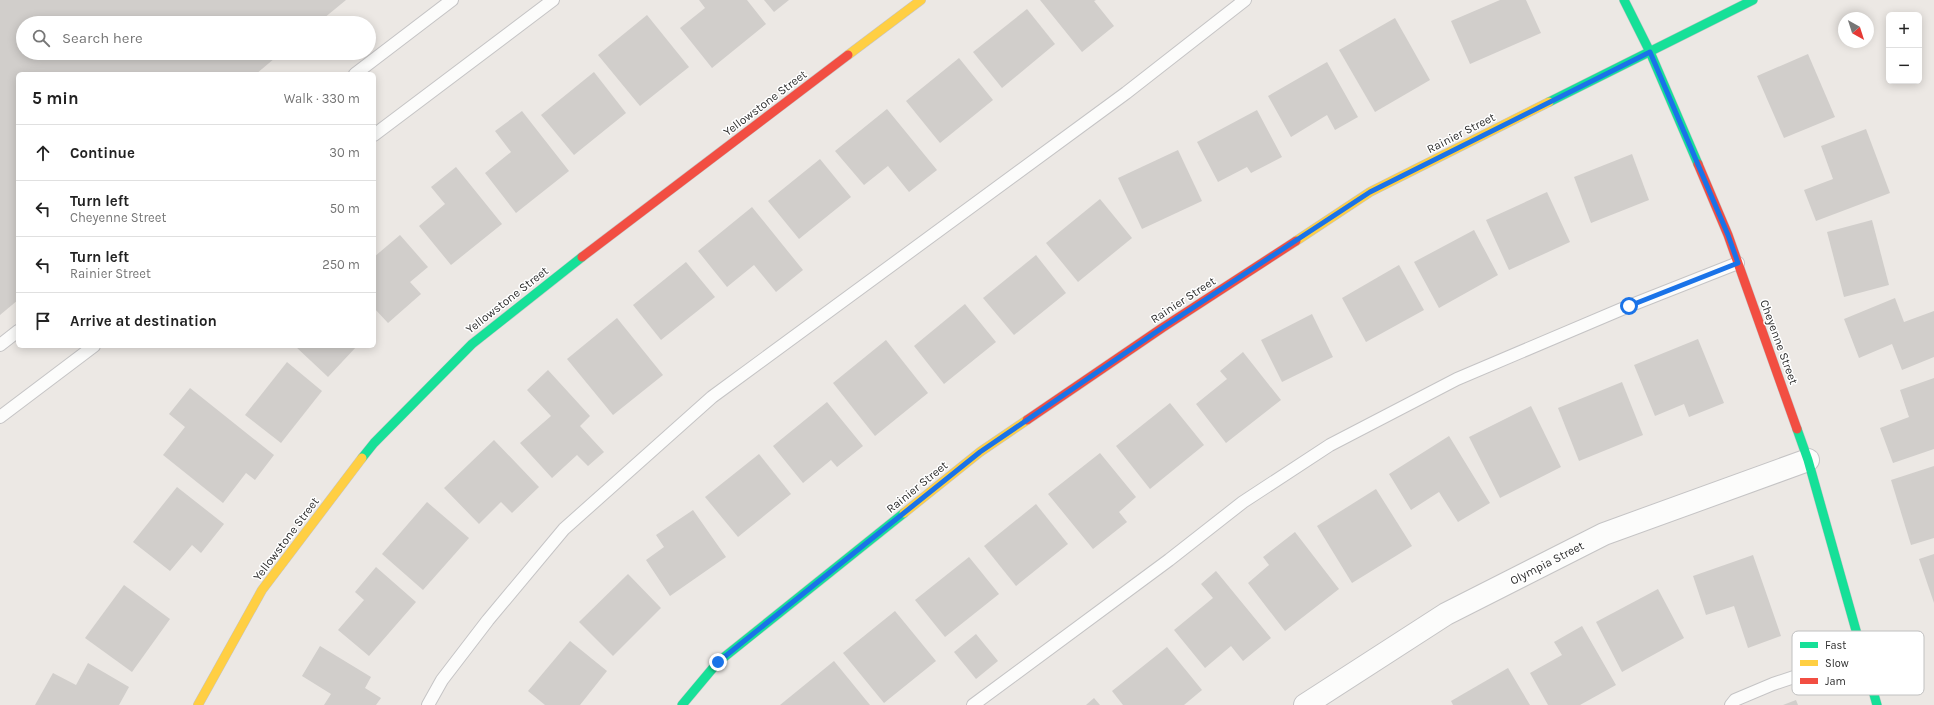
<!DOCTYPE html>
<html lang="en">
<head>
<meta charset="utf-8">
<style>
	body { margin:0; font-family:Karla,sans-serif; background:#f2f2f2; color:#222 }
	.controls { position:absolute; right:12px; top:12px; display:grid; overflow:hidden; border-radius:6px; box-shadow:0 2px 10px #0003 }
	.controls button { width:36px; height:36px; display:grid; place-items:center; padding:0; border:0; border-bottom:1px solid #e0e0e0; background:#fff; color:#222; font:20px sans-serif }
	.compass { position:absolute; left:1838px; top:12px; width:36px; height:36px; border-radius:50%; background:#fff; box-shadow:0 2px 10px #0003; rotate:141deg }
	.stop { position:absolute; width:12px; height:12px; margin:-9px; border:3px solid #1a73e8; border-radius:50%; background:#fff }
	.stop.end { background:#1a73e8; border-color:#fff; box-shadow:0 1px 4px #0008 }
	.list { margin:0; padding:0; list-style:none }
	h2 { display:flex; justify-content:space-between; align-items:center; height:52px; margin:0; padding:0 16px; font-size:17px }
	h2 small { font-size:13px; font-weight:400; color:#767676 }
	.list li { display:grid; grid-template-columns:26px 1fr auto; gap:12px; align-items:center; box-sizing:border-box; height:56px; padding:0 16px; border-top:1px solid #e0e0e0 }
	.list b { display:block; font-size:15px; white-space:nowrap }
	.list p { margin:0; font-size:13px; white-space:nowrap; color:#767676 }
	.list em { font-size:13px; font-style:normal; color:#767676 }
	.icon { flex:none; width:22px; height:22px; fill:none; stroke:currentColor; stroke-width:2; stroke-linecap:round; stroke-linejoin:round }
	.map { position:relative; flex:none; width:1934px; height:705px; overflow:hidden }
	.search { position:absolute; background:#fff; box-shadow:0 2px 10px #0003; left:16px; top:16px; width:360px; height:44px; display:flex; align-items:center; gap:10px; box-sizing:border-box; padding:0 14px; border-radius:22px; color:#767676; font-size:15px }
	.panel { position:absolute; background:#fff; box-shadow:0 2px 10px #0003; left:16px; top:72px; width:360px; height:276px; border-radius:6px }
	.map>svg:first-child { display:block }
</style>
</head>
<body>
<div class="map">
<svg width="1934" height="705" viewBox="0 0 1934 705">
	<rect width="100%" height="100%" fill="#ece8e4"/>
	<g fill="#d1cecb">
		<path d="M0,0H346L318,23H23V53H281L256,74H18V300L0,315Z"/>
		<path d="M699,0H747L766,24L712,68L680,28L705,8Z"/>
		<path d="M764,0H789L774,12Z"/>
		<path d="M1040,0H1096L1094,1L1114,26L1082,52Z"/>
		<path d="M1500,0H1526L1541,33L1470,64L1451,21Z"/>
		<path d="M1027,9L1055,44L1002,88L973,52Z"/>
		<path d="M647,15L689,67L640,106L598,55Z"/>
		<path d="M1395,18L1430,80L1375,112L1339,50Z"/>
		<path d="M1808,54L1835,117L1784,138L1757,76Z"/>
		<path d="M959,58L993,100L940,143L906,101Z"/>
		<path d="M1327,62L1358,117L1335,130L1327,115L1291,137L1268,96Z"/>
		<path d="M594,72L626,113L574,155L541,115Z"/>
		<path d="M887,109L937,170L909,192L888,166L864,185L835,151Z"/>
		<path d="M1257,110L1282,157L1251,173L1247,167L1218,182L1197,142Z"/>
		<path d="M522,111L569,171L516,213L485,173L511,152L495,131Z"/>
		<path d="M1866,129L1890,193L1816,221L1804,190L1833,179L1821,146Z"/>
		<path d="M1178,150L1202,201L1142,229L1118,178Z"/>
		<path d="M1632,154L1649,200L1591,223L1574,177Z"/>
		<path d="M820,159L851,197L799,239L768,201Z"/>
		<path d="M456,167L502,224L451,265L419,226L445,204L431,187Z"/>
		<path d="M1547,192L1570,242L1509,270L1486,220Z"/>
		<path d="M1100,199L1132,238L1078,282L1046,243Z"/>
		<path d="M752,207L803,270L776,292L754,265L727,287L698,251Z"/>
		<path d="M1872,220L1889,285L1844,297L1827,232Z"/>
		<path d="M1474,230L1498,275L1439,308L1414,262Z"/>
		<path d="M400,235L428,267L410,282L421,294L388,323L374,308V257Z"/>
		<path d="M1036,255L1066,293L1014,335L983,298Z"/>
		<path d="M686,262L715,297L661,340L633,305Z"/>
		<path d="M1399,265L1424,310L1366,342L1342,298Z"/>
		<path d="M1895,298L1904,322L1934,311V357L1902,370L1892,344L1859,358L1844,319Z"/>
		<path d="M965,304L996,342L944,384L914,346Z"/>
		<path d="M1312,314L1333,357L1282,382L1261,340Z"/>
		<path d="M617,318L663,375L613,415L567,359Z"/>
		<path d="M1698,339L1724,403L1689,417L1684,404L1655,416L1634,365Z"/>
		<path d="M886,340L928,393L875,436L833,383Z"/>
		<path d="M295,346H357L328,377Z"/>
		<path d="M1243,352L1281,400L1226,443L1196,404L1227,379L1220,371Z"/>
		<path d="M287,362L322,391L281,443L245,415Z"/>
		<path d="M548,370L590,416L580,426L604,452L588,466L577,455L552,478L520,443L551,416L527,390Z"/>
		<path d="M1934,378V449L1893,463L1880,428L1909,417L1900,390Z"/>
		<path d="M1622,382L1643,435L1579,461L1558,408Z"/>
		<path d="M190,388L274,455L255,480L246,473L223,503L163,455L185,427L169,414Z"/>
		<path d="M827,402L863,446L837,467L831,460L803,483L773,446Z"/>
		<path d="M1170,403L1204,445L1150,489L1116,446Z"/>
		<path d="M1531,406L1561,467L1500,498L1469,437Z"/>
		<path d="M1449,436L1490,503L1458,522L1439,492L1411,510L1389,474Z"/>
		<path d="M494,440L539,487L512,513L501,502L479,524L444,488Z"/>
		<path d="M1100,453L1136,497L1119,512L1127,522L1093,549L1048,494Z"/>
		<path d="M759,454L791,494L738,537L705,497Z"/>
		<path d="M1934,466V538L1911,545L1891,480Z"/>
		<path d="M177,487L224,524L201,553L192,545L170,571L133,542Z"/>
		<path d="M1376,489L1412,546L1352,583L1317,526Z"/>
		<path d="M427,502L469,538L423,590L382,554Z"/>
		<path d="M1036,504L1068,544L1016,586L984,546Z"/>
		<path d="M693,510L726,557L670,596L646,560L664,547L656,535Z"/>
		<path d="M1295,532L1339,589L1285,631L1248,583L1269,565L1263,557Z"/>
		<path d="M1934,554V603L1919,559Z"/>
		<path d="M1753,555L1781,636L1748,648L1734,606L1706,615L1693,576Z"/>
		<path d="M969,557L999,594L945,637L915,600Z"/>
		<path d="M376,567L416,602L369,656L338,630L364,600L355,592Z"/>
		<path d="M1216,571L1271,638L1243,661L1231,646L1205,668L1174,630L1213,598L1201,584Z"/>
		<path d="M628,574L661,608L613,656L579,622Z"/>
		<path d="M124,585L170,619L132,672L85,638Z"/>
		<path d="M1658,589L1684,638L1622,672L1596,622Z"/>
		<path d="M895,611L936,661L884,703L843,653Z"/>
		<path d="M1582,626L1616,685L1580,705H1548L1530,673L1562,655L1554,642Z"/>
		<path d="M976,634L998,661L976,679L954,652Z"/>
		<path d="M570,641L607,671L580,705H545L528,691Z"/>
		<path d="M320,646L371,677L365,688L381,698L376,705H324L331,694L302,676Z"/>
		<path d="M1167,647L1202,690L1184,705H1123L1112,691Z"/>
		<path d="M834,661L870,705H780Z"/>
		<path d="M88,663L129,687L119,705H35L53,673L76,685Z"/>
		<path d="M1508,668L1530,705H1453L1451,701Z"/>
		<path d="M1094,698L1100,705H1086Z"/>
		<path d="M1796,700L1798,705H1783Z"/>
	</g>
	<g fill="none" stroke-linecap="round" stroke-linejoin="round">
		<g stroke="#c5c4c5" stroke-width="14">
			<g id="lane">
				<path d="M355,74L452,0"/>
				<path d="M374,135L553,0"/>
				<path d="M0,345L18,331"/>
				<path d="M0,417L94,346"/>
				<path d="M428,705L442,680L488,620L564,529L712,397L1126,93L1245,0"/>
				<path d="M973,705L1169,560L1243,502L1330,445L1457,379L1629,306L1738,263"/>
				<path d="M1731,705L1735,700L1773,684L1863,654"/>
			</g>
		</g>
		<g stroke="#c5c4c5" stroke-width="24">
			<path id="street" d="M1305,705L1446,614L1604,534L1808,460"/>
		</g>
		<g stroke="#c5c4c5" stroke-width="10">
			<g id="fast">
				<path d="M1624,0L1650,52L1698,164"/>
				<path d="M1549,102L1753,0"/>
				<path d="M1797,429L1808,460L1877,705"/>
				<path d="M362,458L374,443L472,344L582,257"/>
				<path d="M682,705L718,662L904,513"/>
			</g>
		</g>
		<g stroke="#c5c4c5" stroke-width="10">
			<g id="slow">
				<path d="M848,55L921,0"/>
				<path d="M1296,241L1370,192L1549,102"/>
				<path d="M904,513L980,452L1027,420"/>
				<path d="M198,705L262,590L362,458"/>
			</g>
		</g>
		<g stroke="#c5c4c5" stroke-width="10">
			<g id="jam">
				<path d="M1698,164L1728,235L1797,429"/>
				<path d="M582,257L848,55"/>
				<path d="M1027,420L1162,328L1296,241"/>
			</g>
		</g>
		<use href="#lane" stroke="#fcfcfb" stroke-width="12"/>
		<use href="#street" stroke="#fcfcfb" stroke-width="22"/>
		<use href="#fast" stroke="#16e098" stroke-width="9"/>
		<use href="#slow" stroke="#ffcf43" stroke-width="9"/>
		<use href="#jam" stroke="#f24e42" stroke-width="9"/>
	</g>
	<g fill="none" stroke-linecap="round" stroke-linejoin="round">
		<path stroke="#1a73e8" stroke-width="5" d="M718,662L980,452L1162,328L1370,192L1650,52L1728,235L1738,263L1629,306"/>
	</g>
	<g text-anchor="middle" dominant-baseline="central" stroke-width="3" stroke-linejoin="round" paint-order="stroke">
		<g font-size="12" fill="#2e2e2e" stroke="#fff">
			<text transform="translate(765 103) rotate(-37)">Yellowstone Street</text>
			<text transform="translate(1461 133) rotate(-27)">Rainier Street</text>
			<text transform="translate(507 300) rotate(-38)">Yellowstone Street</text>
			<text transform="translate(1183 300) rotate(-33)">Rainier Street</text>
			<text transform="translate(1779 342) rotate(70)">Cheyenne Street</text>
			<text transform="translate(917 487) rotate(-39)">Rainier Street</text>
			<text transform="translate(286 539) rotate(-53)">Yellowstone Street</text>
			<text transform="translate(1547 563) rotate(-27)">Olympia Street</text>
		</g>
	</g>
	<rect x="1792" y="631" width="132" height="64" rx="6" fill="#fff" stroke="#c0c0c0" stroke-width="1"/>
	<rect x="1800" y="642" width="18" height="6" fill="#16e098"/>
	<rect x="1800" y="660" width="18" height="6" fill="#ffcf43"/>
	<rect x="1800" y="678" width="18" height="6" fill="#f24e42"/>
	<g font-size="11" fill="#2e2e2e">
		<text x="1825" y="649">Fast</text>
		<text x="1825" y="667">Slow</text>
		<text x="1825" y="685">Jam</text>
	</g>
</svg>
<div class="controls">
<button>+</button>
<button>−</button>
</div>
<svg class="compass" viewBox="-18 -18 36 36"><path d="M0-13l5 13h-10z" fill="#e53935"/><path d="M0 13l5-13h-10z" fill="#767676"/></svg>
<div class="stop" style="left:1629px;top:306px"></div>
<div class="stop end" style="left:718px;top:662px"></div>
<div class="search"><svg class="icon" aria-label="search" viewBox="0 0 24 24"><circle cx="10" cy="10" r="6"/><path d="M15 15l6 6"/></svg>Search here</div>
<section class="panel">
<h2>5 min<small>Walk · 330 m</small></h2>
<ul class="list">
<li><svg class="icon" aria-label="ahead" viewBox="0 0 24 24"><path d="M12 20V5M6 11l6-6 6 6"/></svg><div><b>Continue</b></div><em>30 m</em></li>
<li><svg class="icon" aria-label="left" viewBox="0 0 24 24"><path d="M17 20v-9H6M10 6l-5 5 5 5"/></svg><div><b>Turn left</b><p>Cheyenne Street</p></div><em>50 m</em></li>
<li><svg class="icon" aria-label="left" viewBox="0 0 24 24"><path d="M17 20v-9H6M10 6l-5 5 5 5"/></svg><div><b>Turn left</b><p>Rainier Street</p></div><em>250 m</em></li>
<li><svg class="icon" aria-label="arrive" viewBox="0 0 24 24"><path d="M6 21V4h12l-3 4 3 4H6"/></svg><div><b>Arrive at destination</b></div></li>
</ul>
</section>
</div>
</body>
</html>
